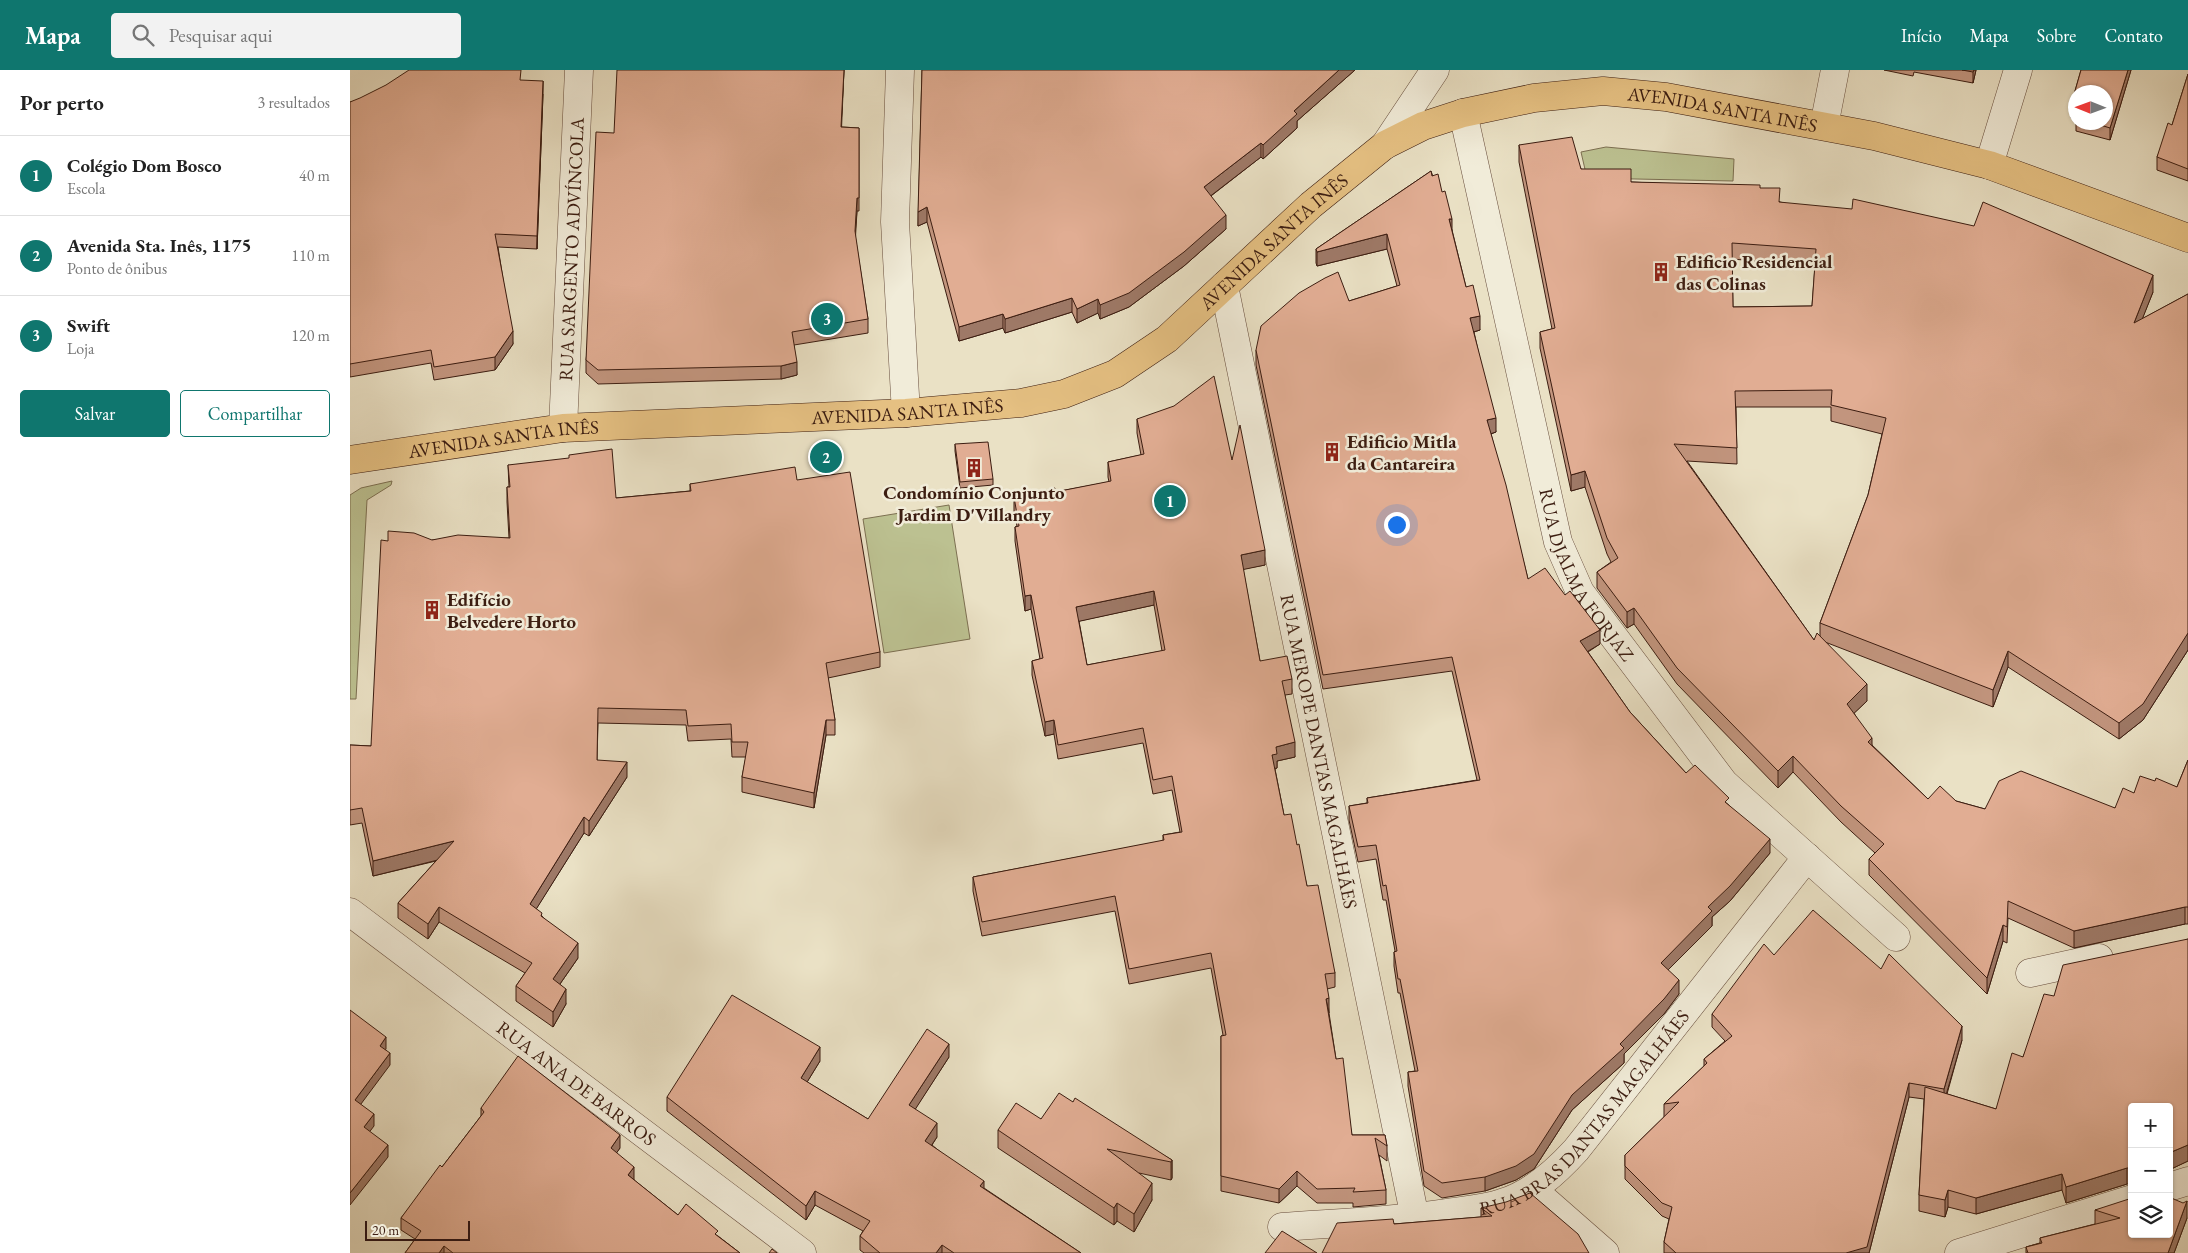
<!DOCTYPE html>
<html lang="pt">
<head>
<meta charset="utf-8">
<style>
	body { margin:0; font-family:"EB Garamond",serif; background:#f2f2f2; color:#222 }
	.controls { position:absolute; right:15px; bottom:15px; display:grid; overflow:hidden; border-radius:5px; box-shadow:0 1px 4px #0004 }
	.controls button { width:45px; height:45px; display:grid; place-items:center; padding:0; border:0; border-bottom:1px solid #e0e0e0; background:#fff; color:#222; font:25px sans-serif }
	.compass { position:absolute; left:1718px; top:15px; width:45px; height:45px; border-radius:50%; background:#fff; box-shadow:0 1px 4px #0004; rotate:271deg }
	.scale { position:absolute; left:15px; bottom:12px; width:105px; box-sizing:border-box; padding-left:5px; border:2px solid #3c1d11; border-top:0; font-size:14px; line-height:18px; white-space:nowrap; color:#3c1d11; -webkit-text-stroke:4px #f1ecd9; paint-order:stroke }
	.you { position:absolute; left:1046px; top:454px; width:18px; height:18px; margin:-12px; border:4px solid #fff; border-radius:50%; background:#1a73e8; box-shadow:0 0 0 8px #1a73e833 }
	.badge { display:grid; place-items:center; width:32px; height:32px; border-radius:50%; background:#0f766e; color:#fff; font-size:16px; font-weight:700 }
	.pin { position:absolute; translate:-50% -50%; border:2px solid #fff; box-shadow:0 1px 5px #0006 }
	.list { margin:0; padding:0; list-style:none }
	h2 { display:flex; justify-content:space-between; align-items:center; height:65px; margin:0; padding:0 20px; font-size:21px }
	h2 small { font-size:16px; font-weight:400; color:#767676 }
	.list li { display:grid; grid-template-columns:32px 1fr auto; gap:15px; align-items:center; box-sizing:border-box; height:80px; padding:0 20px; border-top:1px solid #e0e0e0 }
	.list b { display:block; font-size:19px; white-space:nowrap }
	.list p { margin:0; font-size:16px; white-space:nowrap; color:#767676 }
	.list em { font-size:16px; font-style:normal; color:#767676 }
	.actions { display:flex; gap:10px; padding:15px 20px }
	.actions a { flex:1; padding:11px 0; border:1px solid #0f766e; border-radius:5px; text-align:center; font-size:18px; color:#0f766e }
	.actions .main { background:#0f766e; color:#fff }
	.icon { flex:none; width:28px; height:28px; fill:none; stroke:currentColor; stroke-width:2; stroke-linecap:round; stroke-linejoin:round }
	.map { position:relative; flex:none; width:1838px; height:1183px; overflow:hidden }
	header { display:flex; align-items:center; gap:30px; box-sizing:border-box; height:70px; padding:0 25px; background:#0f766e; color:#fff }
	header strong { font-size:24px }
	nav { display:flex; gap:28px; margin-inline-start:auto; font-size:18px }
	.search { width:350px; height:45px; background:#f2f2f2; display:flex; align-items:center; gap:12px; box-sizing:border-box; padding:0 18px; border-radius:5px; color:#767676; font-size:19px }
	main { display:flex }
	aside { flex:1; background:#fff }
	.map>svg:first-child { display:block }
</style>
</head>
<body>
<header>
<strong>Mapa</strong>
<div class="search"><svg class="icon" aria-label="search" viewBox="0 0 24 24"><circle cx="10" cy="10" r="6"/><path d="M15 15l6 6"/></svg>Pesquisar aqui</div>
<nav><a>Início</a><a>Mapa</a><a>Sobre</a><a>Contato</a></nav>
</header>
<main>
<aside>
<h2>Por perto<small>3 resultados</small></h2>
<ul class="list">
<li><span class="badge">1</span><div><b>Colégio Dom Bosco</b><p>Escola</p></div><em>40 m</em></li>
<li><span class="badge">2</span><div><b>Avenida Sta. Inês, 1175</b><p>Ponto de ônibus</p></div><em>110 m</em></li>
<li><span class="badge">3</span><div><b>Swift</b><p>Loja</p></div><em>120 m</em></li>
</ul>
<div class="actions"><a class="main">Salvar</a><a>Compartilhar</a></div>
</aside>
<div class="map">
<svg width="1838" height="1183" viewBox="0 0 1838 1183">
	<rect width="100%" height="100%" fill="#eae1c5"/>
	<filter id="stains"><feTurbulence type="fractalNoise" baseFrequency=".004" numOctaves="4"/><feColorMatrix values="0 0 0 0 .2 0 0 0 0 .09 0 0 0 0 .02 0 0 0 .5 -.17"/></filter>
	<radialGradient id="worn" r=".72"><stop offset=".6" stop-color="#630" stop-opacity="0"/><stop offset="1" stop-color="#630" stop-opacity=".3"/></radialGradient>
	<g fill="#bcc191" stroke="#7c6f51">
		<path d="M1256,77L1384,89L1383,111L1237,108L1231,82Z"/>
		<path d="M42,411L41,415L17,430L6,629H0V425L11,418Z"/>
		<path d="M599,435L620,569L534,583L513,449Z"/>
	</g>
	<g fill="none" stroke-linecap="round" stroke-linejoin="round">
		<g stroke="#684e3e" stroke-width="29">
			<g id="minor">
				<path d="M550,0L545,152L556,343"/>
				<path id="s1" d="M1113,43L1208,472L1230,522L1374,713L1546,867"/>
				<path d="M1474,56L1485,0"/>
				<path d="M1035,75L1085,0"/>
				<path d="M1639,95L1668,0"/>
				<path id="s2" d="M874,216L1065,1148"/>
				<path id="s3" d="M213,358L229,0"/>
				<path id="s4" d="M0,842L452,1183"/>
				<path d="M1680,903L1749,888"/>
				<path d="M1819,1117L1838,1111"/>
				<path d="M1182,1119L1255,1183"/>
				<path id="s5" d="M932,1157C987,1153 1042,1151 1096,1143C1115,1140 1134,1139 1152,1133C1182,1124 1206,1102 1226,1080L1457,787"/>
				<path d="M1609,1183L1782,1129"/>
			</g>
		</g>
		<g stroke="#3c1d11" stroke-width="29">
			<g id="major">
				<path id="s6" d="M0,390L213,358L556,343L671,333L714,324L765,304L817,269L961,135L1035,75L1073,56L1113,43L1184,28L1253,21L1316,27L1524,66L1639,95L1838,168"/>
			</g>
		</g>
		<use href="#minor" stroke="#f1ecd9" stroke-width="28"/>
		<use href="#major" stroke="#e5c082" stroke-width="28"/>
	</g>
	<g fill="#c2957e" stroke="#3c1d11" fill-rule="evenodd">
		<path d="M572,0H1005L947,51V58L913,89L911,87L861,126L876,159L834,196L779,237L750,249L748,243L727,253L722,242L655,263L653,258L609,271L577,152L568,156Z"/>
		<path d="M1534,0H1626L1623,13L1564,2L1563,6Z"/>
		<path d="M1731,0H1781L1760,70L1726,61V52H1756L1726,22V49L1721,48V35Z"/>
		<path d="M1838,4V111L1807,100V87L1822,55Z"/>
		<path d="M171,11L193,24L187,179L148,177L163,274L145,300L84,310L81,293L0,307V32Z"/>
		<path d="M492,57L509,58V141H507L505,165L518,249V263L444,275L447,305L431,309L248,314L236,303V290L264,63Z"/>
		<path d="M1169,75L1231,99L1281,112L1410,118L1430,132L1803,222L1792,249L1838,224V580L1793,650L1769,669L1658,597L1643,637L1475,572L1517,631L1504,643L1522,675L1578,729L1606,731L1635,739L1765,738L1784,723L1805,711L1827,717L1838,690V854H1835L1724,878L1658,848L1657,873L1653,871L1637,924L1519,805V789L1525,783L1491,752L1443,702L1428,718L1327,614L1284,554L1277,558L1247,518V502L1261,492L1257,484L1235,417L1221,421L1190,278V262L1202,259L1169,92ZM1382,189L1465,196L1462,236L1383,237ZM1386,337H1481V351L1532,364L1518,425L1470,553V567L1464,570L1337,391L1387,394Z"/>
		<path d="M1081,101L1102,160L1116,217L1130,260L1124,262L1146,362L1141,364L1178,509L1250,574L1238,582L1280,642L1336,703L1379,735L1420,783L1380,831L1362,847V856L1318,900L1329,924L1314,944L1274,984V993L1222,1040L1184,1099L1166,1110L1135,1121L1092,1128L1074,1116L1058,1016V1002L1065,1001L1050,923H1048L1044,896V882L1045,881L1036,830H1033L1026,789L1008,792L999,750V736L1017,733V728L1127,710L1102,601L973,619L906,295V280L999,231L1047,216L1037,179L967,196L966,193V179Z"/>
		<path d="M787,349L882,390L915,495L893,499L910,591L942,609V624L935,625L945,687L927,691V698L925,699L934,745L947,775L957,816L985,903V917L977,919L979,943L986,989L1002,1065H1035L1037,1076V1091L1029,1085L1036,1120V1134L1003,1137V1133H967L947,1116L929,1133L871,1121V966L873,965L861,898L779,914L765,841L632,866L623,821V807L813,771V765L830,762L822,720L803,724L793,673L708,689L704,664L695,666L682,605V591L690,589L681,539L675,541L665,471V457L667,456L664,442V427L705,422L759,412L758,407V392L791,385L787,363ZM804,535L812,581L737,595L729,551Z"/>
		<path d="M605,374L643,409V415L610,418L605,381Z"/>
		<path d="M158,395L266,428L340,421V414L447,410L530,582V597L478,608L485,650V665H476L464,738L392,722V707L396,687H382L381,669L338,671L336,655L248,653L247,690L277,707L239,766L234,763L186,839L228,888L210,914L216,934L203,957L166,931V916L175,903L89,852L78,869L48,848V833L86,791L23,806L12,753L0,755V675L21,676L82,470L159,468L157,432V417H159Z"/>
		<path d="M1838,869V1091L1819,1100V1037H1782V1114H1777L1716,1133L1712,1120L1626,1144L1598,1137L1595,1147L1569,1141V1125L1574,1029L1559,1027L1519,1183H1314V1172L1319,1149L1312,1146L1275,1109V1085L1314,1047V1034L1354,996V989L1375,971L1362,957V944L1424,885L1612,970L1597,1024L1646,1039L1704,926Z"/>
		<path d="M599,987L565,1039L587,1067L582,1075L634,1118L731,1183H514L510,1180V1166L513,1161L465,1135L456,1150L317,1041V1027L470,991L457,1012L518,1049Z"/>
		<path d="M723,1032L822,1090V1108L821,1110L789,1103L802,1130L784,1162L767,1151L764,1155L648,1078V1060L691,1049Z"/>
		<path d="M131,1038L270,1078L266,1083L284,1110L328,1145L368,1166L390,1183H55L65,1169L51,1160V1148L92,1097L131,1046Z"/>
		<path d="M1820,1127L1837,1148L1824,1183H1676V1177L1690,1173V1168L1745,1154V1140Z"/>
		<path d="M1131,1138L1239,1183L1044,1154L1131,1147Z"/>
	</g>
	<g fill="#9e7967" stroke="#3c1d11">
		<path d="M494,0L491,70V57Z"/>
		<path d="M989,0H1005L947,51V58L913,89V75L944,41Z"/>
		<path d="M1624,0H1626L1623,13V2Z"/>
		<path d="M1778,0H1781L1760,70V58Z"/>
		<path d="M193,11V24L187,179V166Z"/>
		<path d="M911,73V87L854,131V117Z"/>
		<path d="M507,128V141L505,175V161Z"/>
		<path d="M577,137V152L568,156V142Z"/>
		<path d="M876,145V159L834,196L779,237L750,249V235Z"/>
		<path d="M1099,149H1102V163Z"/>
		<path d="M1037,164V179L967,196V182Z"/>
		<path d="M1803,205V222L1784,270V253Z"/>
		<path d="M722,228V242L655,263V249Z"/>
		<path d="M748,229V243L727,253V239Z"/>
		<path d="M653,244V258L609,271V257Z"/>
		<path d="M1130,246V260L1120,263V248Z"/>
		<path d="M163,261V274L145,300V287Z"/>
		<path d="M447,292V305L431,309V296Z"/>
		<path d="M1146,348V362L1137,365V350Z"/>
		<path d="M1235,401V417L1221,421V405Z"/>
		<path d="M915,480V495L891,500V485Z"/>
		<path d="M804,521V535L726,552V537Z"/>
		<path d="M681,525V539L675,541V526Z"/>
		<path d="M1284,538V554L1277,558V542Z"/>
		<path d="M1250,560V574L1230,586V571Z"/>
		<path d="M1838,563V580L1793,650L1769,669V653Z"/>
		<path d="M1658,581V597L1643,637V620Z"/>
		<path d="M1517,614V631L1497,650V634Z"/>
		<path d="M476,650V665L464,738V723Z"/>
		<path d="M704,650V664L695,666V652Z"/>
		<path d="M1522,668V684L1518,672Z"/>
		<path d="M945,672V687L927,691V698L922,699V685L926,677Z"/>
		<path d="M1443,686V702L1428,718V701Z"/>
		<path d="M277,692V707L239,766V751Z"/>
		<path d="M234,747V763L180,849V834Z"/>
		<path d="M1420,769V783L1380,831L1362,847V856L1311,907V893L1358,837Z"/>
		<path d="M104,771V786L23,806V791Z"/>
		<path d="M89,837V852L78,869V854Z"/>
		<path d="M1835,837V854L1724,878V861Z"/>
		<path d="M1653,855V871L1637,924V908Z"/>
		<path d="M228,873V888L203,924V909Z"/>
		<path d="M1329,910V924L1314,944L1274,984V993L1222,1040L1184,1099L1166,1110L1135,1121V1107L1222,1025Z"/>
		<path d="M216,919V934L203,957V942Z"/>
		<path d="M979,928V943L976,929Z"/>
		<path d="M1612,956V970L1594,1032V1019Z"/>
		<path d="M36,967V979L30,988V976Z"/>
		<path d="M599,974V987L559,1049V1035Z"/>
		<path d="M470,977V991L451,1022V1008Z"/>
		<path d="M40,983V995L5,1042V1030Z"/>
		<path d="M1559,1013V1027L1519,1183H1496Z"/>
		<path d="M24,1044V1056L14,1069V1057Z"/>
		<path d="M587,1053V1067L575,1085V1071Z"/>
		<path d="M270,1065V1078L261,1091V1078Z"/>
		<path d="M38,1075V1087L0,1135V1123Z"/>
		<path d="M1838,1075V1091L1819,1100V1083Z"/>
		<path d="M822,1090V1108L821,1110V1092Z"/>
		<path d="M284,1097V1110L278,1105Z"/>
		<path d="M1777,1098V1114L1716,1133V1117Z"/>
		<path d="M947,1101V1116L929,1133V1119Z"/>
		<path d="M1712,1104V1120L1626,1144V1128Z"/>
		<path d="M634,1111V1125L630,1116Z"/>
		<path d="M802,1113V1130L784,1162V1144Z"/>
		<path d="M1598,1120V1137L1595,1147V1130Z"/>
		<path d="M465,1121V1135L456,1150V1136Z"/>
		<path d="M1837,1131V1148L1824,1183H1818Z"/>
		<path d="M767,1133V1151L764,1155V1138Z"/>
		<path d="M592,1175V1183H586Z"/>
		<path d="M94,1176V1183H89Z"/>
	</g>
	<g fill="#e1ad93" stroke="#3c1d11" fill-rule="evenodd">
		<path d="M59,0H171L170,10L193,11L187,166L145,164L163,261L145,287L84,297L81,280L0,294V32L10,28L36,15Z"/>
		<path d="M267,0H494L491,57L509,58V128H507L505,161L518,249L442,262L447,292L431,296L248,300L236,290L246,62L264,63Z"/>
		<path d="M572,0H989L944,41L947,44L913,75L911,73L854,117L876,145L834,182L779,223L750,235L748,229L727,239L722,228L655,249L653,244L609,257L577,137L568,142Z"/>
		<path d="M1612,0H1624L1623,2Z"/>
		<path d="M1731,0H1778L1760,58L1741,52H1756V22H1726V36L1721,35Z"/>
		<path d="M1838,4V99L1807,87L1818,53L1822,55Z"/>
		<path d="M1222,67L1231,99H1281V112L1410,115V118H1430L1429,132L1502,139L1503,129L1624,156L1633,132L1803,205L1784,253L1838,224V563L1793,634L1769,653L1658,581L1643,620L1470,553L1518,425L1536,348L1481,335L1482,320L1385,321L1387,378L1324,374L1464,570L1467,563L1517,614L1497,634L1522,668L1518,672L1578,729L1590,716L1606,731L1635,739L1649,711L1671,701L1765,738L1773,718L1784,723L1790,706L1805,711L1806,708L1827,717L1838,690V837H1835L1724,861L1658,831L1657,857L1653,855L1637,908L1519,789L1534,774L1491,736L1443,686L1428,701L1327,598L1284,538L1277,542L1247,502L1268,488L1257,468L1235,401L1221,405L1190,262L1205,258L1169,75ZM1382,173L1466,179L1462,236L1383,237Z"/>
		<path d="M1081,101L1082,106L1088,104L1092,122L1095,121L1102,149H1099L1116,217L1123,215L1130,246L1120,248L1146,348L1137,350L1156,415L1178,509L1195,498L1215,525L1220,521L1250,560L1230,571L1280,642L1336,703L1345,695L1379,728L1375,732L1420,769L1380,816L1358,837L1362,841L1311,893L1329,910L1314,929L1270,974L1274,978L1222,1025L1184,1084L1166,1096L1135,1107L1092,1113L1074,1101L1058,1002L1068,1001L1050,909H1048L1044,882L1047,881L1036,815L1033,816L1026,775L1008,777L999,736L1018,733L1017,728L1130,710L1102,587L973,605L906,280L911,256L949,223L975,208L988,202L999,231L1050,215L1037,164L967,182L966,179Z"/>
		<path d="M864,306L882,390L890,355L915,480L891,485L910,591L937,586L942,609L932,611L945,672L926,677L927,684L922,685L934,745L941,744L947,775L949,774L957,816L968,815L985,903L975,904L979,928L976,929L986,989L993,988L1002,1065H1035L1037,1076L1025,1068L1036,1120L1003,1122L1005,1118L967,1119L947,1101L929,1119L871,1106V966L876,965L861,883L779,899L765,826L632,852L623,807L814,770L813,765L832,762L822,706L803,710L793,658L708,675L704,650L695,652L682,591L693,588L681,525L675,526L665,457L669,456L664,427L705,418V422L761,411L758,392L794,384L787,349L824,336ZM804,521L815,580L737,595L726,537Z"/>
		<path d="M638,372L643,409L610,412L605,374Z"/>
		<path d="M262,379L266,428L341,421L340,414L445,397L447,410L500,402L530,582L476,593L485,650H476L464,723L392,707L398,672H382L381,654L338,656L336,640L248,638L247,690L277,692L239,751L234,747L180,834L192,843L191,846L228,873L203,909L216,919L203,942L166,916L182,893L89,837L78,854L48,833L104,771L23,791L12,738L0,740V675L21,676L31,470L38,471V461L64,463L82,470L108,465L160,468L157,417H160L158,395L219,388V385Z"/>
		<path d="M1463,840L1531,899L1539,884L1612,956L1594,1019L1559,1013L1517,1177L1496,1183H1326L1314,1172L1322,1137L1312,1133L1275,1096V1085L1329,1032L1314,1034L1357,993L1354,989L1382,966L1362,944L1414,874L1424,885Z"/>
		<path d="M1838,869V1075L1819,1083V1037H1782V1098H1777L1716,1117L1712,1104L1626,1128L1598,1120L1595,1130L1569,1125L1575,1017L1646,1039L1662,983L1673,987L1694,924L1704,926L1713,895Z"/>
		<path d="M382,925L470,977L451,1008L518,1049L577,959L599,974L559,1035L587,1053L575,1071L634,1111L630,1116L731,1183H604L592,1175L586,1183H530L510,1166L520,1151L465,1121L456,1136L317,1027Z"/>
		<path d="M0,940L36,967L30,976L40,983L5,1030L24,1044L14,1057L38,1075L0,1123Z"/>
		<path d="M168,986L270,1065L261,1078L284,1097L278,1105L328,1145L336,1134L368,1161L365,1164L390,1183H103L94,1176L89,1183H55L71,1161L51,1148L90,1095L92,1097L134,1042L131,1038Z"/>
		<path d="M709,1023L723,1032L725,1028L822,1090L821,1092L757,1079L802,1113L784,1144L767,1133L764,1138L648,1060L666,1033L691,1049Z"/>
		<path d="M1180,1123L1228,1164L1239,1183H972L987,1153L1043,1149L1044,1154L1142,1146L1131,1138L1156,1132Z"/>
		<path d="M1819,1127L1833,1133L1837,1131L1818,1183H1678L1676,1177L1692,1173L1690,1168L1770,1148L1745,1140L1782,1128V1164H1819Z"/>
		<path d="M932,1161L967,1183H915Z"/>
		<path d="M422,1179L427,1183H419Z"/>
	</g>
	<defs>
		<g id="building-bare" transform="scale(1.5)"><path d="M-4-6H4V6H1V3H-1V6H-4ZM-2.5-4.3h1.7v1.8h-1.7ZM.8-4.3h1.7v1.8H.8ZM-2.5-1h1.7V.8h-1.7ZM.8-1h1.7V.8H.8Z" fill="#8f2418" stroke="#f1ecd9" stroke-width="2.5" paint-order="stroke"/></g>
	</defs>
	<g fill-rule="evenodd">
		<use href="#building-bare" x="1311" y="202"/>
		<use href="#building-bare" x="982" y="382"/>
		<use href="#building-bare" x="624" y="398"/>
		<use href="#building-bare" x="82" y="540"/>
	</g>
	<g text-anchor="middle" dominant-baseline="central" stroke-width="5" stroke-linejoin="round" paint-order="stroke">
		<g font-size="19" fill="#3c1d11" stroke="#f1ecd9">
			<text stroke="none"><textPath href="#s6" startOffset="1475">AVENIDA SANTA INÊS</textPath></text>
			<text stroke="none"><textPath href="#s6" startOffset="980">AVENIDA SANTA INÊS</textPath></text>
			<text stroke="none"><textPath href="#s3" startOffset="179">RUA SARGENTO ADVÍNCOLA</textPath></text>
			<text stroke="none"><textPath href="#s6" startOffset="560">AVENIDA SANTA INÊS</textPath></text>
			<text stroke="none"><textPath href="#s6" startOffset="155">AVENIDA SANTA INÊS</textPath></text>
			<text stroke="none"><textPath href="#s1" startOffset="481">RUA DJALMA FORJAZ</textPath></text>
			<text stroke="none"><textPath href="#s2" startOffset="475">RUA MEROPE DANTAS MAGALHÃES</textPath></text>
			<text stroke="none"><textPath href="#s4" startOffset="284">RUA ANA DE BARROS</textPath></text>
			<text stroke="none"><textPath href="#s5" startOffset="344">RUA BRAS DANTAS MAGALHÃES</textPath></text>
		</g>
		<g font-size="19" font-weight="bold" fill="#3c1d11" stroke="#f1ecd9" text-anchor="start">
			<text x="1326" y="191">Edificio Residencial<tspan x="1326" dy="22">das Colinas</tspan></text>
			<text x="997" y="371">Edificio Mitla<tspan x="997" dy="22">da Cantareira</tspan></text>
			<text x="624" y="422" text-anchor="middle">Condomínio Conjunto<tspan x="624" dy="22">Jardim D'Villandry</tspan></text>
			<text x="97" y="529">Edifício<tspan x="97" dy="22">Belvedere Horto</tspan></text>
		</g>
	</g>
	<rect width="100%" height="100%" filter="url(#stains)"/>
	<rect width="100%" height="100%" fill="url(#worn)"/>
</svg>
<div class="controls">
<button>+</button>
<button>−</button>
<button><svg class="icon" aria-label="layers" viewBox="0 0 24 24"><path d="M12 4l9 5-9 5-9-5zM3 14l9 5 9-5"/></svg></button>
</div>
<svg class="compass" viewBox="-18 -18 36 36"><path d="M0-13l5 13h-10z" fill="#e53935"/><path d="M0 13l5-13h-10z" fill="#767676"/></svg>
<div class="scale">20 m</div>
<div class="you"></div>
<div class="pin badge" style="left:820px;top:431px">1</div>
<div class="pin badge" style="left:476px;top:387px">2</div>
<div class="pin badge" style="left:477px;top:249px">3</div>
</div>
</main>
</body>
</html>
